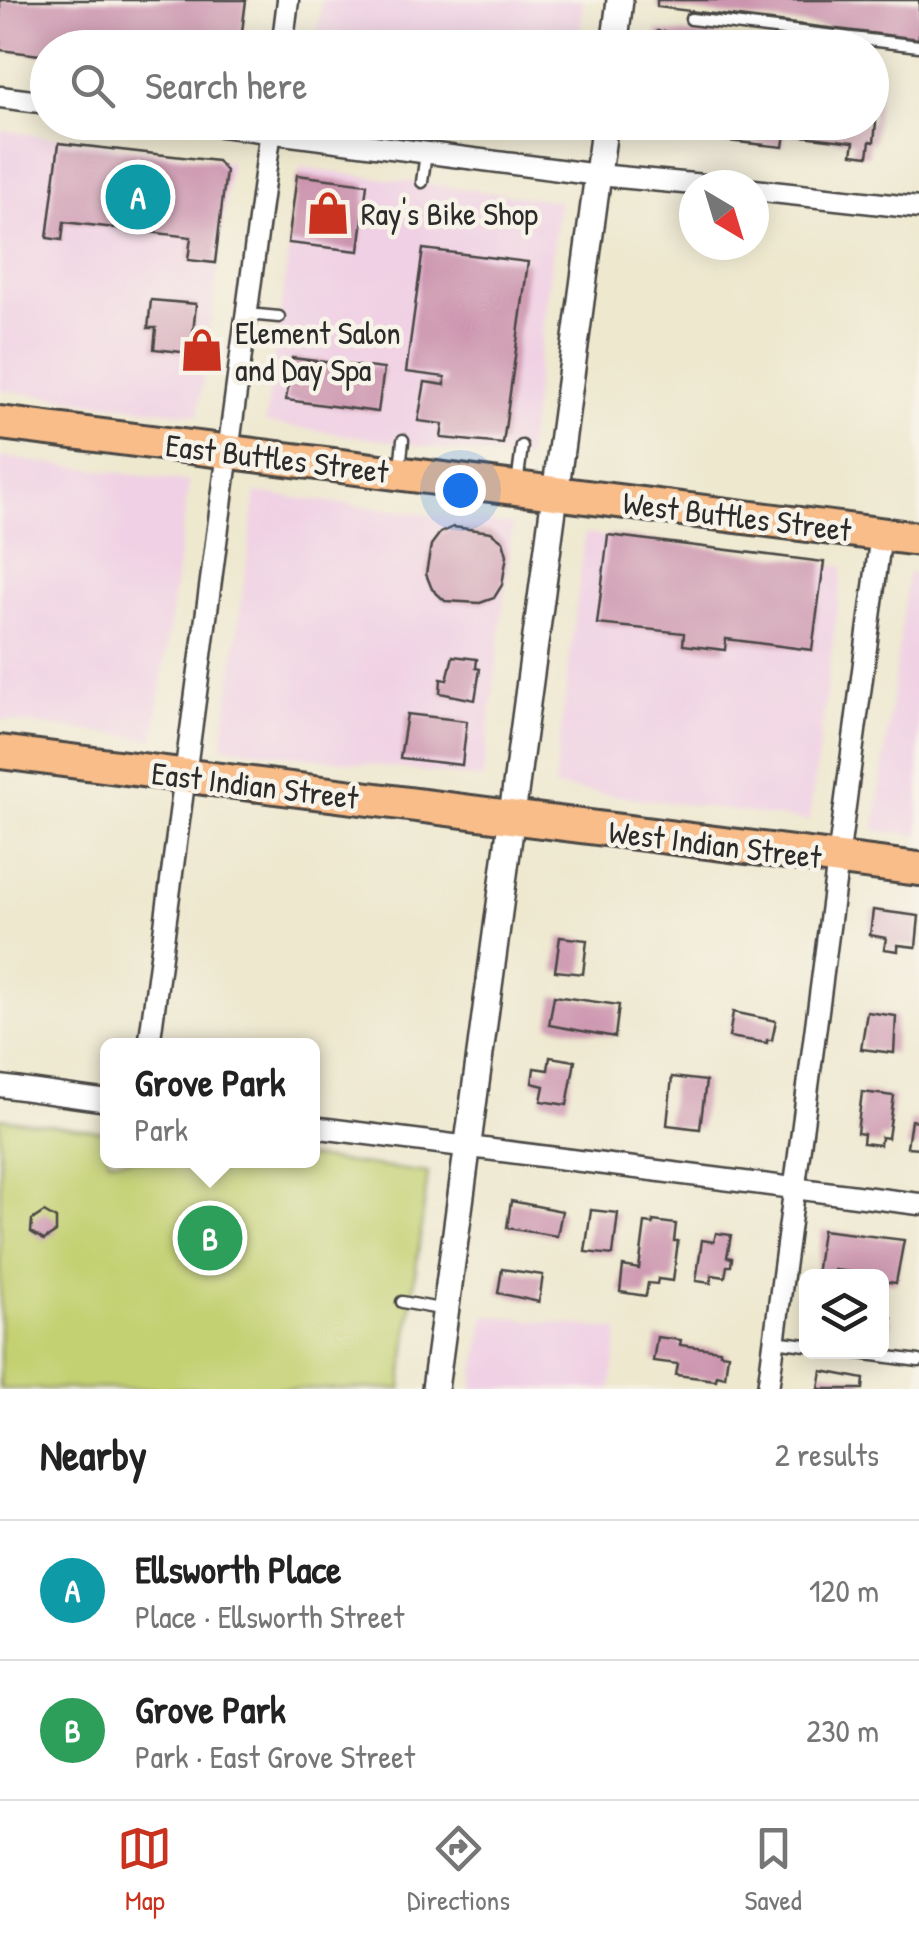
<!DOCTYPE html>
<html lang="en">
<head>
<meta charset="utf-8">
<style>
	body { margin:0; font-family:"Patrick Hand",sans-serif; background:#f2f2f2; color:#222 }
	.controls { position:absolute; right:30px; bottom:30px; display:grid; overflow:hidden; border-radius:15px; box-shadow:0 5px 25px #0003 }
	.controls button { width:90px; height:90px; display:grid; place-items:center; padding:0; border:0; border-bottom:2px solid #e0e0e0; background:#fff; color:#222; font:50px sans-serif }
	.compass { position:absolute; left:679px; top:170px; width:90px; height:90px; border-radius:50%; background:#fff; box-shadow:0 5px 25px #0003; rotate:142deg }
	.you { position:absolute; left:460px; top:490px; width:35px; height:35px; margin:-25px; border:8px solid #fff; border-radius:50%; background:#1a73e8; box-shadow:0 0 0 15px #1a73e833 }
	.badge { display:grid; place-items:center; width:65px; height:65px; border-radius:50%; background:#c8321e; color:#fff; font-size:32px; font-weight:700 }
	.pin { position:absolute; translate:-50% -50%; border:5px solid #fff; box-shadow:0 2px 10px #0006 }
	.popup { position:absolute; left:100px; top:1038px; width:220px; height:130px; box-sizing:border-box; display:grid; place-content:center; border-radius:15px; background:#fff; filter:drop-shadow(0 2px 8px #0005); font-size:32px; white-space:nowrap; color:#767676 }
	.popup b { font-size:38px; color:#222 }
	.popup::after { content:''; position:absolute; left:50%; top:100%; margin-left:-20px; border:20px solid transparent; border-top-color:#fff }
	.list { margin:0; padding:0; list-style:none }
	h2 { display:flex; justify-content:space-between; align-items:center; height:130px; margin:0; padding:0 40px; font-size:42px }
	h2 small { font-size:32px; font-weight:400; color:#767676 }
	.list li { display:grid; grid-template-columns:65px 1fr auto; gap:30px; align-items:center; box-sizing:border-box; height:140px; padding:0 40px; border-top:2px solid #e0e0e0 }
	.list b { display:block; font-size:38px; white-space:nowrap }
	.list p { margin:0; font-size:32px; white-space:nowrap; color:#767676 }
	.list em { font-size:32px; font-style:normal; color:#767676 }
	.icon { flex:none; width:55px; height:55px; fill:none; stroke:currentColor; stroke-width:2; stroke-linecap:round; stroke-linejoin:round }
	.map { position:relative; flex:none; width:919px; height:1389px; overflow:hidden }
	.search { position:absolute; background:#fff; box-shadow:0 5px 25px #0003; left:30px; right:30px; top:30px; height:110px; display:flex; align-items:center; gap:25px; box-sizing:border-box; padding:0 35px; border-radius:55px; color:#767676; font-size:38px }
	.sheet { height:410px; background:#fff }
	nav { display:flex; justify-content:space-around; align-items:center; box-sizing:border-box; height:140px; border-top:2px solid #e0e0e0; background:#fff; font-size:28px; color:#767676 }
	nav a { display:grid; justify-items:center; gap:5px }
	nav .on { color:#c8321e }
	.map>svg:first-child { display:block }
</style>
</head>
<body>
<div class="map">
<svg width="919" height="1389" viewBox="0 0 919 1389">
	<rect width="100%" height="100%" fill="#f7f3e8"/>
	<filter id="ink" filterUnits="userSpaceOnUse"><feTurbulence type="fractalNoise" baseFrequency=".01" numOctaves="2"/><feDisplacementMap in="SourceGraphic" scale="20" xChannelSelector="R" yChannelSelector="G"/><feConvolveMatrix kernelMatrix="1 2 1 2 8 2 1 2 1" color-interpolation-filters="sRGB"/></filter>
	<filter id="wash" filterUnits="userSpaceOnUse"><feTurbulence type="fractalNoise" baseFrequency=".0048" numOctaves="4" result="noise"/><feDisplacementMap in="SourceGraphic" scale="40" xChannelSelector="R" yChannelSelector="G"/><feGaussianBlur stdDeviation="2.25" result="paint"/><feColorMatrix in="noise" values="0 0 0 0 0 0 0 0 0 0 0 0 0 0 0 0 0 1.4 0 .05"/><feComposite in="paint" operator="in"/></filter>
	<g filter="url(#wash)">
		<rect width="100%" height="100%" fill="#eee8cf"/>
		<g fill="#f0d0e4">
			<path d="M322,0H584L578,47H315Z"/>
			<path d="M0,130L231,162L198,415L0,390Z"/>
			<path d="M300,168L559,201L526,461L265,423Z"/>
			<path d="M0,457L189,482L154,739L0,720Z"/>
			<path d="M256,493L513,525L483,779L222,746Z"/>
			<path d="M585,534L843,567L809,821L554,787Z"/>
			<path d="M908,573L919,574V835L875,830Z"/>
			<path d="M485,1315L619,1330L611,1389H472Z"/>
		</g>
		<path fill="#c4d173" stroke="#787e4f" stroke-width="2.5" d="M0,1118L107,1132L108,1160L313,1158L428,1173L401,1389H0Z"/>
		<g id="blocks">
			<g fill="#cc95af">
				<path d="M0,0H246L240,48H48V56L0,50Z"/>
				<path d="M657,0H919V39L657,7Z"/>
				<path d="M657,31L782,44L781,48H655Z"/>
				<path d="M872,82H880L874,142L870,141L868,156L852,154L854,142L785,134L783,147L646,132L647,122H872Z"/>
				<path d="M59,143L217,161L226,171L215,263L188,260L191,237L64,222L62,240L47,238Z"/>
				<path d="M297,175L367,184L359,251L288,243Z"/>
				<path d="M423,249L528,262L503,444L441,438L443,424L418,421L425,382L445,385V377L406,372Z"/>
				<path d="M151,300L196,304L191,353L154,349L156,328H148Z"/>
				<path d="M292,358L384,369L378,412L286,400Z"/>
				<path d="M453,527L491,532L503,541L507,555L502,585L494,598L480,603L445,601L432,589L426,574L431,545L440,533Z"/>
				<path d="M608,535L824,562L812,650L726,639L725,650L683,645L684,633L597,624Z"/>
				<path d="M453,656L477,659L476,668L480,669L475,700L440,693L441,679L447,680Z"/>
				<path d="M407,714L467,721L462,765L400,758Z"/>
				<path d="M873,910L919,916L916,947L898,945V951L884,949L886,938L870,935Z"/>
				<path d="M560,937L587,940L583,974L555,971Z"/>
				<path d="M554,996L619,1005L615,1037L549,1025Z"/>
				<path d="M733,1012L776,1021L772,1040H767V1043L729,1037Z"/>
				<path d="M867,1012L896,1016L894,1053L861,1049Z"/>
				<path d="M550,1057L575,1061L567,1105L541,1101L544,1086L532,1083L534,1068L548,1070Z"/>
				<path d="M672,1077L706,1081L700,1129L667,1125Z"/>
				<path d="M862,1092L894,1096L888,1138L881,1137L880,1145L863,1143L864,1134L857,1133Z"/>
				<path d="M911,1120L919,1121V1148L907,1147Z"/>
				<path d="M511,1201L562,1211L557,1236L507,1228Z"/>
				<path d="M591,1210L618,1213L613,1255L585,1252Z"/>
				<path d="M44,1212L56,1219V1232L44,1240L31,1232L32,1220Z"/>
				<path d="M653,1221L676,1224L674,1241H678L673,1281L658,1279L657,1284L648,1283L646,1296L620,1292L623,1266L639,1269L645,1223L653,1224Z"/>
				<path d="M822,1230L904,1240L896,1283L882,1281V1276H860L861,1273L834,1270V1276H816Z"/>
				<path d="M716,1233L731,1235L727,1257L732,1258L731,1266H727L725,1277L712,1275L711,1283L696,1281L702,1240L714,1242Z"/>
				<path d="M502,1269L543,1275L539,1302L498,1293Z"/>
				<path d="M882,1317L892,1318L889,1341L882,1340Z"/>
				<path d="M657,1337L681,1340L680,1345L720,1350V1353L728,1354L725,1377L717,1375L716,1380L676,1375L678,1364L653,1361Z"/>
				<path d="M822,1371L864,1379L863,1389H819Z"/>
			</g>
		</g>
	</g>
	<g filter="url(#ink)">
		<use href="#blocks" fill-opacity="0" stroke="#484744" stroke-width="2.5"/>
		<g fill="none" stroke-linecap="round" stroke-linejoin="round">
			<g stroke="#484744" stroke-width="15">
				<g id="service">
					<path d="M691,19L919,46"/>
					<path d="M422,182L426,153"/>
					<path d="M247,314L279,317"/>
					<path d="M400,468L403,440"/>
					<path d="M517,485L522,446"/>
					<path d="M402,1302L445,1310"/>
					<path d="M774,1341L806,1345"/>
					<path d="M851,1352L919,1361"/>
				</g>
			</g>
			<g stroke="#484744" stroke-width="25">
				<g id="minor">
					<path d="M282,48L288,0"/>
					<path d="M0,97L48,103"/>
					<path d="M190,122L598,175L704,185"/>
					<path d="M754,190L919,208"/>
					<path d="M149,1046L272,122"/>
					<path d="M0,1086L108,1101"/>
					<path d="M312,1127L919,1204"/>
					<path d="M768,1389L881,534"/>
				</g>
			</g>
			<g stroke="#484744" stroke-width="30">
				<g id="tertiary">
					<path d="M614,48L620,0"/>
					<path d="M435,1389L605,122"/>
				</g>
			</g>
			<g stroke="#484744" stroke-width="38">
				<g id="trunk">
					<path d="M0,423L919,539"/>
					<path d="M0,752L919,869"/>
				</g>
			</g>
			<use href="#service" stroke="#fff" stroke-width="10"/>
			<use href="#minor" stroke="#fff" stroke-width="20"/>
			<use href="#tertiary" stroke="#fff" stroke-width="25"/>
			<use href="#trunk" stroke="#f8bd89" stroke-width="32"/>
		</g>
	</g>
	<defs>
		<g id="shop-bare" transform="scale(3.45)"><path d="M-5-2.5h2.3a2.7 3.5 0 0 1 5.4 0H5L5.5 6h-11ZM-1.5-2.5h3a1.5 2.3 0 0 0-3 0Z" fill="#c8321e" stroke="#f7f3e8" stroke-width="2.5" paint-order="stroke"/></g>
	</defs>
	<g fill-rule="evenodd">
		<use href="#shop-bare" x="328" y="213"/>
		<use href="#shop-bare" x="202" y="350"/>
	</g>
	<g text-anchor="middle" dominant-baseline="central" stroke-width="9" stroke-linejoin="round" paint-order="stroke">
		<g font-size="32" fill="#2b2b2b" stroke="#f7f3e8" text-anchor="start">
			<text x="361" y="213">Ray's Bike Shop</text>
			<text x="235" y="332">Element Salon<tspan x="235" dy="37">and Day Spa</tspan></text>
		</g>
		<g font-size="32" fill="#2b2b2b" stroke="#f7f3e8">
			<text transform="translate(277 458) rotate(7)">East Buttles Street</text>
			<text transform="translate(737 516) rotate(7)">West Buttles Street</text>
			<text transform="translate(255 785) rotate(7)">East Indian Street</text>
			<text transform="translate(715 844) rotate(7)">West Indian Street</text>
		</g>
	</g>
</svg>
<div class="controls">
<button><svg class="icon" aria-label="layers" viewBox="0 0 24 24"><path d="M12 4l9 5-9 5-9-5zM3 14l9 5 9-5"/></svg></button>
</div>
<svg class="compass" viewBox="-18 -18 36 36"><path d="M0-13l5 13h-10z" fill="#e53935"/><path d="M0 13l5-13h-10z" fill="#767676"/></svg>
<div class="you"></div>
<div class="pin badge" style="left:138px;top:197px;background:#0f9aa8">A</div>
<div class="pin badge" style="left:210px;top:1238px;background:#2e9e5b">B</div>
<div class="popup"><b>Grove Park</b>Park</div>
<div class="search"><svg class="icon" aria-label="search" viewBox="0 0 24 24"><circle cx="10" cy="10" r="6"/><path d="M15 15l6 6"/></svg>Search here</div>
</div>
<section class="sheet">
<h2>Nearby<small>2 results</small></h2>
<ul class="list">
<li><span class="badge" style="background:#0f9aa8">A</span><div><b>Ellsworth Place</b><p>Place · Ellsworth Street</p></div><em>120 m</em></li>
<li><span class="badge" style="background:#2e9e5b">B</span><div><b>Grove Park</b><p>Park · East Grove Street</p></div><em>230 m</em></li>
</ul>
</section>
<nav>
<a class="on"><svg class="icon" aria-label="map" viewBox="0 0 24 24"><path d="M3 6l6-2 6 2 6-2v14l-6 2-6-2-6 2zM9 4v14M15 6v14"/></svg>Map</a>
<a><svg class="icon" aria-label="directions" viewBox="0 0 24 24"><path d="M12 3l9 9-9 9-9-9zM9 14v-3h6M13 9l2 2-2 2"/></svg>Directions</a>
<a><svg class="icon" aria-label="saved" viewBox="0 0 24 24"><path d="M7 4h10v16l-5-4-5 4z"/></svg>Saved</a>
</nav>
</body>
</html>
